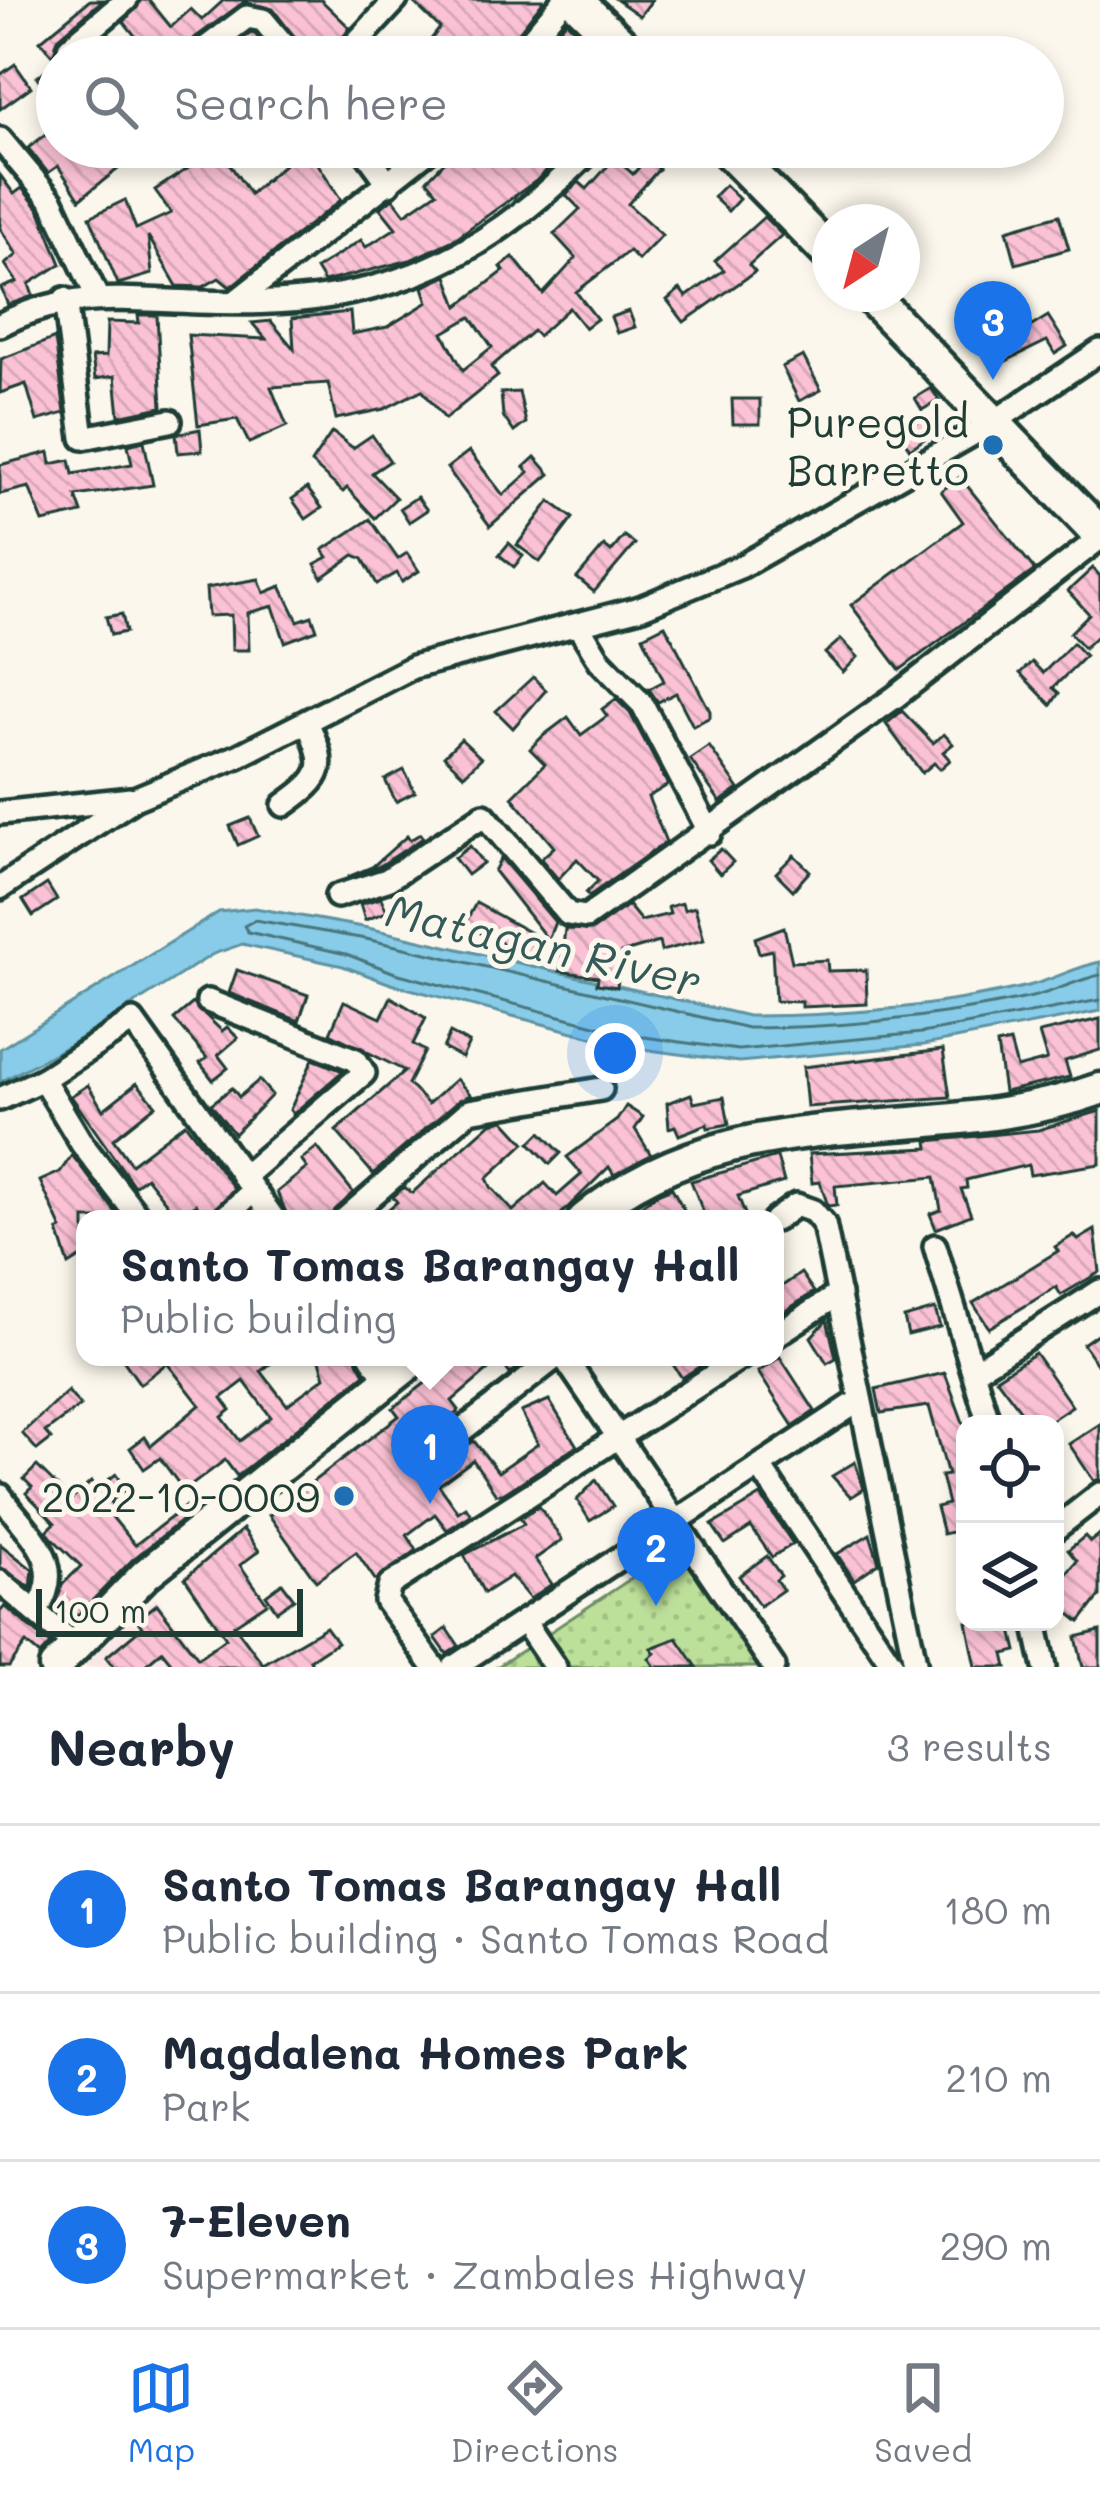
<!DOCTYPE html>
<html lang="en">
<head>
<meta charset="utf-8">
<style>
	body { margin:0; font-family:Mali,sans-serif; background:#f2f2f3; color:#1f2937 }
	.controls { position:absolute; right:36px; bottom:36px; display:grid; overflow:hidden; border-radius:24px; box-shadow:0 6px 18px #0003 }
	.controls button { width:108px; height:108px; display:grid; place-items:center; padding:0; border:0; border-bottom:3px solid #e0e1e3; background:#fff; color:#1f2937; font:60px sans-serif }
	.compass { position:absolute; left:812px; top:204px; width:108px; height:108px; border-radius:50%; background:#fff; box-shadow:0 6px 18px #0003; rotate:216deg }
	.scale { position:absolute; left:36px; bottom:30px; width:267px; box-sizing:border-box; padding-left:12px; border:6px solid #1f3d34; border-top:0; font-size:33px; line-height:42px; white-space:nowrap; color:#1f3d34; -webkit-text-stroke:9px #fbf7ec; paint-order:stroke }
	.you { position:absolute; left:615px; top:1053px; width:42px; height:42px; margin:-30px; border:9px solid #fff; border-radius:50%; background:#1a73e8; box-shadow:0 0 0 18px #1a73e833 }
	.badge { display:grid; place-items:center; width:78px; height:78px; border-radius:50%; background:#1a73e8; color:#fff; font-size:39px; font-weight:700 }
	.pin { position:absolute; translate:-50% -99px; filter:drop-shadow(0 3px 6px #0008) }
	.pin::after { content:''; position:absolute; top:63px; width:42px; height:36px; background:inherit; clip-path:polygon(0 0,100% 0,50% 100%) }
	.popup { position:absolute; left:76px; top:1210px; width:708px; height:156px; box-sizing:border-box; display:grid; place-content:center; border-radius:24px; background:#fff; filter:drop-shadow(0 3px 9px #0005); font-size:39px; white-space:nowrap; color:#747a83 }
	.popup b { font-size:45px; color:#1f2937 }
	.popup::after { content:''; position:absolute; left:50%; top:100%; margin-left:-24px; border:24px solid transparent; border-top-color:#fff }
	.list { margin:0; padding:0; list-style:none }
	h2 { display:flex; justify-content:space-between; align-items:center; height:156px; margin:0; padding:0 48px; font-size:51px }
	h2 small { font-size:39px; font-weight:400; color:#747a83 }
	.list li { display:grid; grid-template-columns:78px 1fr auto; gap:36px; align-items:center; box-sizing:border-box; height:168px; padding:0 48px; border-top:3px solid #e0e1e3 }
	.list b { display:block; font-size:45px; white-space:nowrap }
	.list p { margin:0; font-size:39px; white-space:nowrap; color:#747a83 }
	.list em { font-size:39px; font-style:normal; color:#747a83 }
	.icon { flex:none; width:66px; height:66px; fill:none; stroke:currentColor; stroke-width:2; stroke-linecap:round; stroke-linejoin:round }
	.map { position:relative; flex:none; width:1100px; height:1667px; overflow:hidden }
	.search { position:absolute; background:#fff; box-shadow:0 6px 18px #0003; left:36px; right:36px; top:36px; height:132px; display:flex; align-items:center; gap:30px; box-sizing:border-box; padding:0 42px; border-radius:66px; color:#747a83; font-size:45px }
	.sheet { height:660px; background:#fff }
	nav { display:flex; justify-content:space-around; align-items:center; box-sizing:border-box; height:168px; border-top:3px solid #e0e1e3; background:#fff; font-size:33px; color:#747a83 }
	nav a { display:grid; justify-items:center; gap:6px }
	nav .on { color:#1a73e8 }
	.map>svg:first-child { display:block }
</style>
</head>
<body>
<div class="map">
<svg width="1100" height="1667" viewBox="0 0 1100 1667">
	<defs>
		<pattern id="park-dots" width="8" height="8" patternUnits="userSpaceOnUse" patternTransform="scale(3)"><rect width="8" height="8" fill="#bce09a"/><path d="M2 2h.1M6 6h.1" fill="none" stroke="#a1c185" stroke-width="1.8" stroke-linecap="round"/></pattern>
		<pattern id="building-back-hatch" width="6" height="6" patternUnits="userSpaceOnUse" patternTransform="scale(3)"><rect width="6" height="6" fill="#fbc1d5"/><path d="M-1 5l2 2M0 0l6 6M5-1l2 2" fill="none" stroke="#d7a7b7"/></pattern>
	</defs>
	<rect width="100%" height="100%" fill="#fbf7ec"/>
	<filter id="ink" filterUnits="userSpaceOnUse"><feTurbulence type="fractalNoise" baseFrequency=".00833" numOctaves="2"/><feDisplacementMap in="SourceGraphic" scale="24" xChannelSelector="R" yChannelSelector="G"/><feConvolveMatrix kernelMatrix="1 2 1 2 8 2 1 2 1" color-interpolation-filters="sRGB"/></filter>
	<g filter="url(#ink)">
		<g fill="#fbe7e5">
			<path d="M896,1053L903,1116L808,1124L801,1064Z"/>
			<path d="M156,1597L210,1667H84L118,1632Z"/>
		</g>
		<path fill="url(#park-dots)" stroke="#6e8e67" stroke-width="3" d="M682,1545L764,1667H497Z"/>
		<path fill="#88cce9" stroke="#5e93a1" stroke-width="3" d="M255,908L368,928L748,1016C840,1016 938,1007 1028,986C1053,980 1075,967 1100,962V1011L924,1045L739,1062L634,1048L391,984L343,966L242,944L213,954L68,1046L0,1082V1049L219,912Z"/>
		<g fill="none" stroke-linecap="round" stroke-linejoin="round">
			<path stroke="#49767c" stroke-width="3" d="M1100,975C1076,980 1053,993 1028,998C937,1017 841,1028 748,1028L366,939L255,920L244,926L248,932L346,954L395,973L637,1036L738,1050L922,1033L1100,1000"/>
		</g>
		<g fill="url(#building-back-hatch)" stroke="#1f3d34" stroke-width="3" fill-rule="evenodd">
			<path d="M90,0H103L59,37L53,56L40,41Z"/>
			<path d="M141,0H149L171,27L191,9L202,20L224,0H321L350,28L328,57H309L273,9L244,2L185,45L179,57H152L124,22Z"/>
			<path d="M411,0H544L500,57L479,36L463,57H417L440,28Z"/>
			<path d="M617,0H652L640,16Z"/>
			<path d="M566,21L604,57H538Z"/>
			<path d="M251,33L255,34L274,57H242L233,46Z"/>
			<path d="M57,61V103L37,77Z"/>
			<path d="M15,64L31,87L0,109V75Z"/>
			<path d="M57,126V147H146L80,199L58,166L48,173L28,148Z"/>
			<path d="M180,147H218L250,194L288,161L277,147H307L341,200L230,287L219,278L203,287L177,286L148,236L152,274L118,284L90,217L125,200L136,229L171,213L155,190L193,165Z"/>
			<path d="M459,147H569L536,181L453,240L410,260L324,282L316,269L361,240L366,247L396,228L380,208L393,198L405,214L437,192L427,180Z"/>
			<path d="M615,158L633,174L647,158L659,169L628,204L662,235L638,260L629,251L576,292L597,319L585,328L569,308L538,336L533,331L491,367L498,376L445,419L422,390L384,409L336,419L328,383L271,387L287,426L249,443L237,419L198,425L188,335L266,339L252,323L271,321L294,349L292,318L350,312L352,334L387,327L428,302L423,287L447,276L458,306L504,271L501,267L513,257L543,294L576,258L554,234L580,209L566,195L579,182L587,189ZM471,317L492,347L463,370L443,333Z"/>
			<path d="M0,175L14,194L22,188L39,209L61,264L29,284L33,296L8,305L1,288L17,282L5,264L17,255L0,228Z"/>
			<path d="M725,185L739,199L728,211L713,197Z"/>
			<path d="M1059,215L1069,249L1016,264L1007,230Z"/>
			<path d="M764,217L782,235L749,265L755,272L684,322L667,300L680,289L686,297L724,270L715,261Z"/>
			<path d="M629,311L635,327L617,333L611,317Z"/>
			<path d="M138,315H157L162,407L119,416L115,376L95,379L92,357L106,356L107,322L139,323Z"/>
			<path d="M1048,316L1067,346L1055,354L1047,341L1002,363L988,334L1021,318L1027,329Z"/>
			<path d="M55,338L65,413L37,421L26,384L0,393L1,359Z"/>
			<path d="M803,356L821,390L799,401L782,367Z"/>
			<path d="M931,388L939,400L922,410L915,398Z"/>
			<path d="M519,392L526,423L514,432L503,416L501,393Z"/>
			<path d="M732,399H760V424H733Z"/>
			<path d="M925,416L936,431L910,449L900,434Z"/>
			<path d="M200,429L202,451L178,453L176,434Z"/>
			<path d="M332,432L353,448L372,435L390,461L372,473L396,498L375,518L347,488L343,492L311,463Z"/>
			<path d="M144,441L153,485L76,496L82,513L43,522L29,487L0,494V465L49,452L51,464L70,460L73,474L132,464L128,445Z"/>
			<path d="M469,451L503,495L529,472L524,467L535,457L550,474L490,526L447,468Z"/>
			<path d="M960,477L1035,570L900,670L851,605L963,522L941,491Z"/>
			<path d="M307,488L322,508L306,519L292,499Z"/>
			<path d="M417,497L427,510L409,522L400,508Z"/>
			<path d="M550,501L573,518L540,562L517,545Z"/>
			<path d="M370,519L398,559L407,553L419,571L402,582L397,573L377,584L363,559L354,555L322,578L315,564L328,557L323,550Z"/>
			<path d="M624,536L635,544L594,592L577,578L604,546L611,552Z"/>
			<path d="M509,543L523,556L514,567L499,555Z"/>
			<path d="M1093,568L1100,576V633L1084,648L1070,633L1089,614L1068,591Z"/>
			<path d="M259,579L264,593L281,586L298,621L312,616L317,630L285,642L273,606L248,613L249,650H232L231,615L208,616L206,588Z"/>
			<path d="M122,614L126,632L111,635L106,617Z"/>
			<path d="M665,625L710,711V717L693,726L676,693L658,702L649,689L664,681L643,636Z"/>
			<path d="M841,639L858,657L843,672L825,653Z"/>
			<path d="M1073,643L1085,656L1053,688L1059,693L1051,705L1020,673L1032,662L1043,673Z"/>
			<path d="M533,677L546,690L513,728L496,711Z"/>
			<path d="M616,699L630,713L668,785L648,797L666,842L589,896L586,893L598,881L577,859L558,879L541,859L554,847L512,797L545,764L530,749L543,736L568,717L581,735L607,716L602,709Z"/>
			<path d="M902,711L933,743L944,734L953,744L943,752L950,760L940,769L934,763L922,773L886,724Z"/>
			<path d="M461,739L481,758L464,775L444,756Z"/>
			<path d="M709,746L739,789L720,802L690,759Z"/>
			<path d="M404,770L415,792L396,802L385,780Z"/>
			<path d="M250,818L258,836L238,845L230,826Z"/>
			<path d="M420,834L423,838L380,866L348,877L372,867L407,836L410,840Z"/>
			<path d="M470,846L483,863L467,875L454,858Z"/>
			<path d="M721,849L733,862L720,874L708,860Z"/>
			<path d="M794,855L810,871L793,890L776,873Z"/>
			<path d="M501,858L555,922L548,940L494,871Z"/>
			<path d="M47,884L57,900L33,916L23,900Z"/>
			<path d="M381,898L387,912L365,920L360,904Z"/>
			<path d="M476,903L547,942L538,960L464,925Z"/>
			<path d="M682,903L684,910L695,907L704,940L661,951L659,942L621,953L617,987L597,984L598,977L560,971L565,929L593,930L628,905L641,921L670,914L668,907Z"/>
			<path d="M784,927L792,962L827,960L828,971L866,970L867,1004L802,1007V1002L775,1001L772,950L759,953L755,938Z"/>
			<path d="M237,970L308,995L299,1021L229,993Z"/>
			<path d="M391,997L426,1018L413,1044L425,1051L408,1084L428,1104L456,1079L471,1095L459,1100L373,1174L336,1131L405,1071L330,1033L344,1001L381,1018Z"/>
			<path d="M193,1003L222,1031L227,1027L238,1038L218,1055L228,1068L213,1080L200,1063L207,1058L174,1019Z"/>
			<path d="M1100,1019V1050L1065,1061L1070,1077L1004,1092L997,1045L1010,1042L1017,1068L1047,1060L1039,1033Z"/>
			<path d="M450,1033L469,1043L462,1058L443,1048Z"/>
			<path d="M943,1050L950,1097L807,1107L803,1067Z"/>
			<path d="M313,1059L343,1071L293,1114L290,1110Z"/>
			<path d="M259,1080L272,1095L234,1134L211,1104L232,1088L239,1097Z"/>
			<path d="M137,1083L156,1105L113,1139L131,1164L185,1123L234,1188L208,1219L196,1204L178,1218L146,1177L134,1186L71,1096L88,1085L103,1110Z"/>
			<path d="M691,1094L694,1103L724,1097L729,1124L708,1128L707,1124L679,1135L675,1126L669,1128L667,1103Z"/>
			<path d="M626,1106L643,1117L635,1129L651,1155L614,1175L609,1167L556,1219H377L397,1202L393,1197L404,1187L412,1193L491,1123L504,1120L525,1143L487,1178L491,1187L513,1211L545,1183L557,1196L582,1174L567,1157L617,1120Z"/>
			<path d="M1100,1111V1164L1030,1175L1028,1165L966,1180L967,1188L961,1189L971,1215L936,1229L930,1214L941,1210L935,1177L835,1186L837,1205L828,1206L820,1182L812,1183L809,1154L929,1148L928,1141L1038,1130Z"/>
			<path d="M541,1132L561,1153L550,1164L530,1143Z"/>
			<path d="M317,1147L353,1192L330,1219H289L277,1192L307,1168L301,1160Z"/>
			<path d="M72,1155L121,1219H85V1255L69,1265L58,1231L62,1229L40,1181L60,1172Z"/>
			<path d="M777,1157L784,1182L738,1196L747,1219H706L691,1181Z"/>
			<path d="M672,1188L689,1219H622L657,1194Z"/>
			<path d="M1095,1230L1100,1272L1061,1295L1056,1287L989,1328L973,1303L1058,1251L1055,1247L1074,1235L1078,1240Z"/>
			<path d="M801,1273L814,1292L775,1318V1291Z"/>
			<path d="M935,1309L940,1327L908,1335L904,1318Z"/>
			<path d="M827,1320L836,1358L827,1363L811,1337Z"/>
			<path d="M1100,1332V1369L1083,1344Z"/>
			<path d="M1035,1353L1072,1406L1045,1424H1031L996,1378Z"/>
			<path d="M121,1357H279L261,1371L287,1405L325,1377L319,1357H356L365,1374L237,1476L225,1460L184,1491L160,1458L144,1469L130,1448L145,1437L151,1446L200,1405L167,1363L140,1384ZM244,1381L271,1417L240,1441L222,1417L231,1410L222,1398Z"/>
			<path d="M459,1357H532L510,1374L500,1360L452,1401L459,1410L442,1431L445,1445L459,1450L474,1441L498,1472L538,1444L521,1412L549,1400L577,1446L503,1494H496L473,1460L439,1485L458,1512L466,1507L471,1515L447,1530L435,1514L407,1535L417,1550L376,1581L356,1552L316,1581L269,1515L399,1416L393,1408Z"/>
			<path d="M668,1357H714L682,1378Z"/>
			<path d="M780,1357L815,1411L793,1426L758,1372Z"/>
			<path d="M945,1373L965,1428V1529L943,1534L936,1507L948,1504L941,1476L948,1475L929,1406L881,1413L876,1389Z"/>
			<path d="M68,1391L80,1406L45,1432L51,1439L37,1450L22,1433Z"/>
			<path d="M1100,1424V1479L1094,1481L1069,1444Z"/>
			<path d="M855,1462L864,1489L851,1497L832,1476Z"/>
			<path d="M37,1466L71,1500L91,1482L97,1489L116,1474L127,1488L110,1502L119,1512L113,1518L135,1545L186,1506L191,1513L132,1560L71,1622L55,1608L62,1585L81,1566L51,1537L47,1531L55,1523L26,1493L32,1487L24,1479Z"/>
			<path d="M596,1480L613,1506L590,1521L577,1500Z"/>
			<path d="M761,1496L793,1544L772,1557L751,1527L725,1544L712,1525Z"/>
			<path d="M539,1506L562,1540L535,1559L552,1584L530,1599L511,1576L484,1593L464,1555L524,1524L520,1518Z"/>
			<path d="M243,1529L259,1551L240,1565L267,1603L234,1625L263,1664L326,1627L337,1642L310,1660L314,1667H175L162,1651L143,1667H114L106,1657L142,1627L137,1620L157,1604L198,1658L226,1638L185,1578Z"/>
			<path d="M870,1534L879,1563L854,1580L837,1554Z"/>
			<path d="M1100,1534V1596L1080,1622L1055,1602V1588L1077,1561L1068,1550L1085,1536L1090,1542Z"/>
			<path d="M0,1544L33,1570L31,1588L0,1567Z"/>
			<path d="M767,1556L781,1576L776,1580L783,1590L760,1606L739,1576Z"/>
			<path d="M282,1583L294,1599L277,1611L266,1595Z"/>
			<path d="M5,1606L50,1644L40,1655L26,1643L9,1667H0V1612Z"/>
			<path d="M967,1622H1010L1017,1651L1004,1654L1007,1667H976Z"/>
			<path d="M447,1628L459,1646L447,1654L435,1637Z"/>
			<path d="M1100,1631V1667H1083L1076,1637Z"/>
			<path d="M677,1638L697,1667H655L649,1658L655,1653L651,1648Z"/>
		</g>
		<g fill="none" stroke-linecap="round" stroke-linejoin="round">
			<g stroke="#1f3d34" stroke-width="30">
				<g id="street">
					<path d="M69,48L126,0"/>
					<path d="M194,57L247,17L263,20L294,57"/>
					<path d="M343,57L396,0"/>
					<path d="M516,57L564,0"/>
					<path d="M0,139L52,201L98,299"/>
					<path d="M362,147L389,184"/>
					<path d="M65,299L83,438L170,421"/>
					<path d="M235,302L433,147"/>
					<path d="M0,325C67,290 125,300 198,302C372,309 471,272 594,147"/>
					<path d="M578,625L600,661L642,704L710,833"/>
					<path d="M284,805C325,776 328,768 307,722"/>
					<path d="M0,813L131,799"/>
					<path d="M0,888L134,799L238,756L413,667L640,608L742,566L994,422L1100,351"/>
					<path d="M337,896L387,880L484,815L568,914L586,917L895,697L1100,538"/>
					<path d="M208,1001L356,1060L364,1073L243,1177"/>
					<path d="M43,1079L133,1021L274,1219"/>
					<path d="M0,1099L43,1079L82,1144L140,1219"/>
					<path d="M223,1219L253,1191"/>
					<path d="M345,1219L469,1111L601,1089"/>
					<path d="M775,1220L796,1205L813,1211L824,1224L916,1667"/>
					<path d="M935,1246L989,1424"/>
					<path d="M775,1336L839,1294"/>
					<path d="M371,1357L388,1381"/>
					<path d="M564,1357L774,1667"/>
					<path d="M977,1369L1100,1291"/>
					<path d="M456,1435L556,1357"/>
					<path d="M760,1467L894,1667"/>
					<path d="M0,1495C30,1537 69,1562 36,1612"/>
					<path d="M1055,1529L1100,1494"/>
					<path d="M0,1582L75,1645"/>
					<path d="M524,1621L555,1667"/>
					<path d="M1035,1622L1045,1667"/>
					<path d="M434,1667L386,1601L390,1585L742,1357"/>
					<path d="M454,1667L860,1400"/>
				</g>
			</g>
			<g stroke="#1f3d34" stroke-width="39">
				<g id="secondary">
					<path d="M584,1219C737,1091 926,1151 1100,1089"/>
					<path d="M55,1667L146,1574L418,1357"/>
				</g>
			</g>
			<g stroke="#1f3d34" stroke-width="42">
				<g id="primary">
					<path d="M575,0L634,57"/>
					<path d="M725,147L830,254"/>
					<path d="M869,294L1100,534"/>
				</g>
			</g>
			<use href="#street" stroke="#fbf7ec" stroke-width="21"/>
			<use href="#secondary" stroke="#fbf7ec" stroke-width="30"/>
			<use href="#primary" stroke="#fbf7ec" stroke-width="33"/>
		</g>
	</g>
	<g fill="#1f6fb2" stroke="#fbf7ec" stroke-width="4.5">
		<circle cx="993" cy="445" r="12"/>
		<circle cx="344" cy="1496" r="12"/>
	</g>
	<g text-anchor="middle" dominant-baseline="central" stroke-width="10" stroke-linejoin="round" paint-order="stroke">
		<g font-size="42" fill="#1f3d34" stroke="#fbf7ec" text-anchor="end">
			<text x="969" y="421">Puregold<tspan x="969" dy="48">Barretto</tspan></text>
			<text x="320" y="1496">2022-10-0009</text>
		</g>
		<g font-size="45" font-style="italic" fill="#345a58" stroke="#fbf7ec">
			<text transform="translate(544 944) rotate(13)">Matagan River</text>
		</g>
	</g>
</svg>
<div class="controls">
<button><svg class="icon" aria-label="locate" viewBox="0 0 24 24"><circle cx="12" cy="12" r="6"/><path d="M12 2v4M12 18v4M2 12h4M18 12h4"/></svg></button>
<button><svg class="icon" aria-label="layers" viewBox="0 0 24 24"><path d="M12 4l9 5-9 5-9-5zM3 14l9 5 9-5"/></svg></button>
</div>
<svg class="compass" viewBox="-18 -18 36 36"><path d="M0-13l5 13h-10z" fill="#e53935"/><path d="M0 13l5-13h-10z" fill="#747a83"/></svg>
<div class="scale">100 m</div>
<div class="you"></div>
<div class="pin badge" style="left:430px;top:1504px">1</div>
<div class="popup"><b>Santo Tomas Barangay Hall</b>Public building</div>
<div class="pin badge" style="left:656px;top:1606px">2</div>
<div class="pin badge" style="left:993px;top:380px">3</div>
<div class="search"><svg class="icon" aria-label="search" viewBox="0 0 24 24"><circle cx="10" cy="10" r="6"/><path d="M15 15l6 6"/></svg>Search here</div>
</div>
<section class="sheet">
<h2>Nearby<small>3 results</small></h2>
<ul class="list">
<li><span class="badge">1</span><div><b>Santo Tomas Barangay Hall</b><p>Public building · Santo Tomas Road</p></div><em>180 m</em></li>
<li><span class="badge">2</span><div><b>Magdalena Homes Park</b><p>Park</p></div><em>210 m</em></li>
<li><span class="badge">3</span><div><b>7-Eleven</b><p>Supermarket · Zambales Highway</p></div><em>290 m</em></li>
</ul>
</section>
<nav>
<a class="on"><svg class="icon" aria-label="map" viewBox="0 0 24 24"><path d="M3 6l6-2 6 2 6-2v14l-6 2-6-2-6 2zM9 4v14M15 6v14"/></svg>Map</a>
<a><svg class="icon" aria-label="directions" viewBox="0 0 24 24"><path d="M12 3l9 9-9 9-9-9zM9 14v-3h6M13 9l2 2-2 2"/></svg>Directions</a>
<a><svg class="icon" aria-label="saved" viewBox="0 0 24 24"><path d="M7 4h10v16l-5-4-5 4z"/></svg>Saved</a>
</nav>
</body>
</html>
